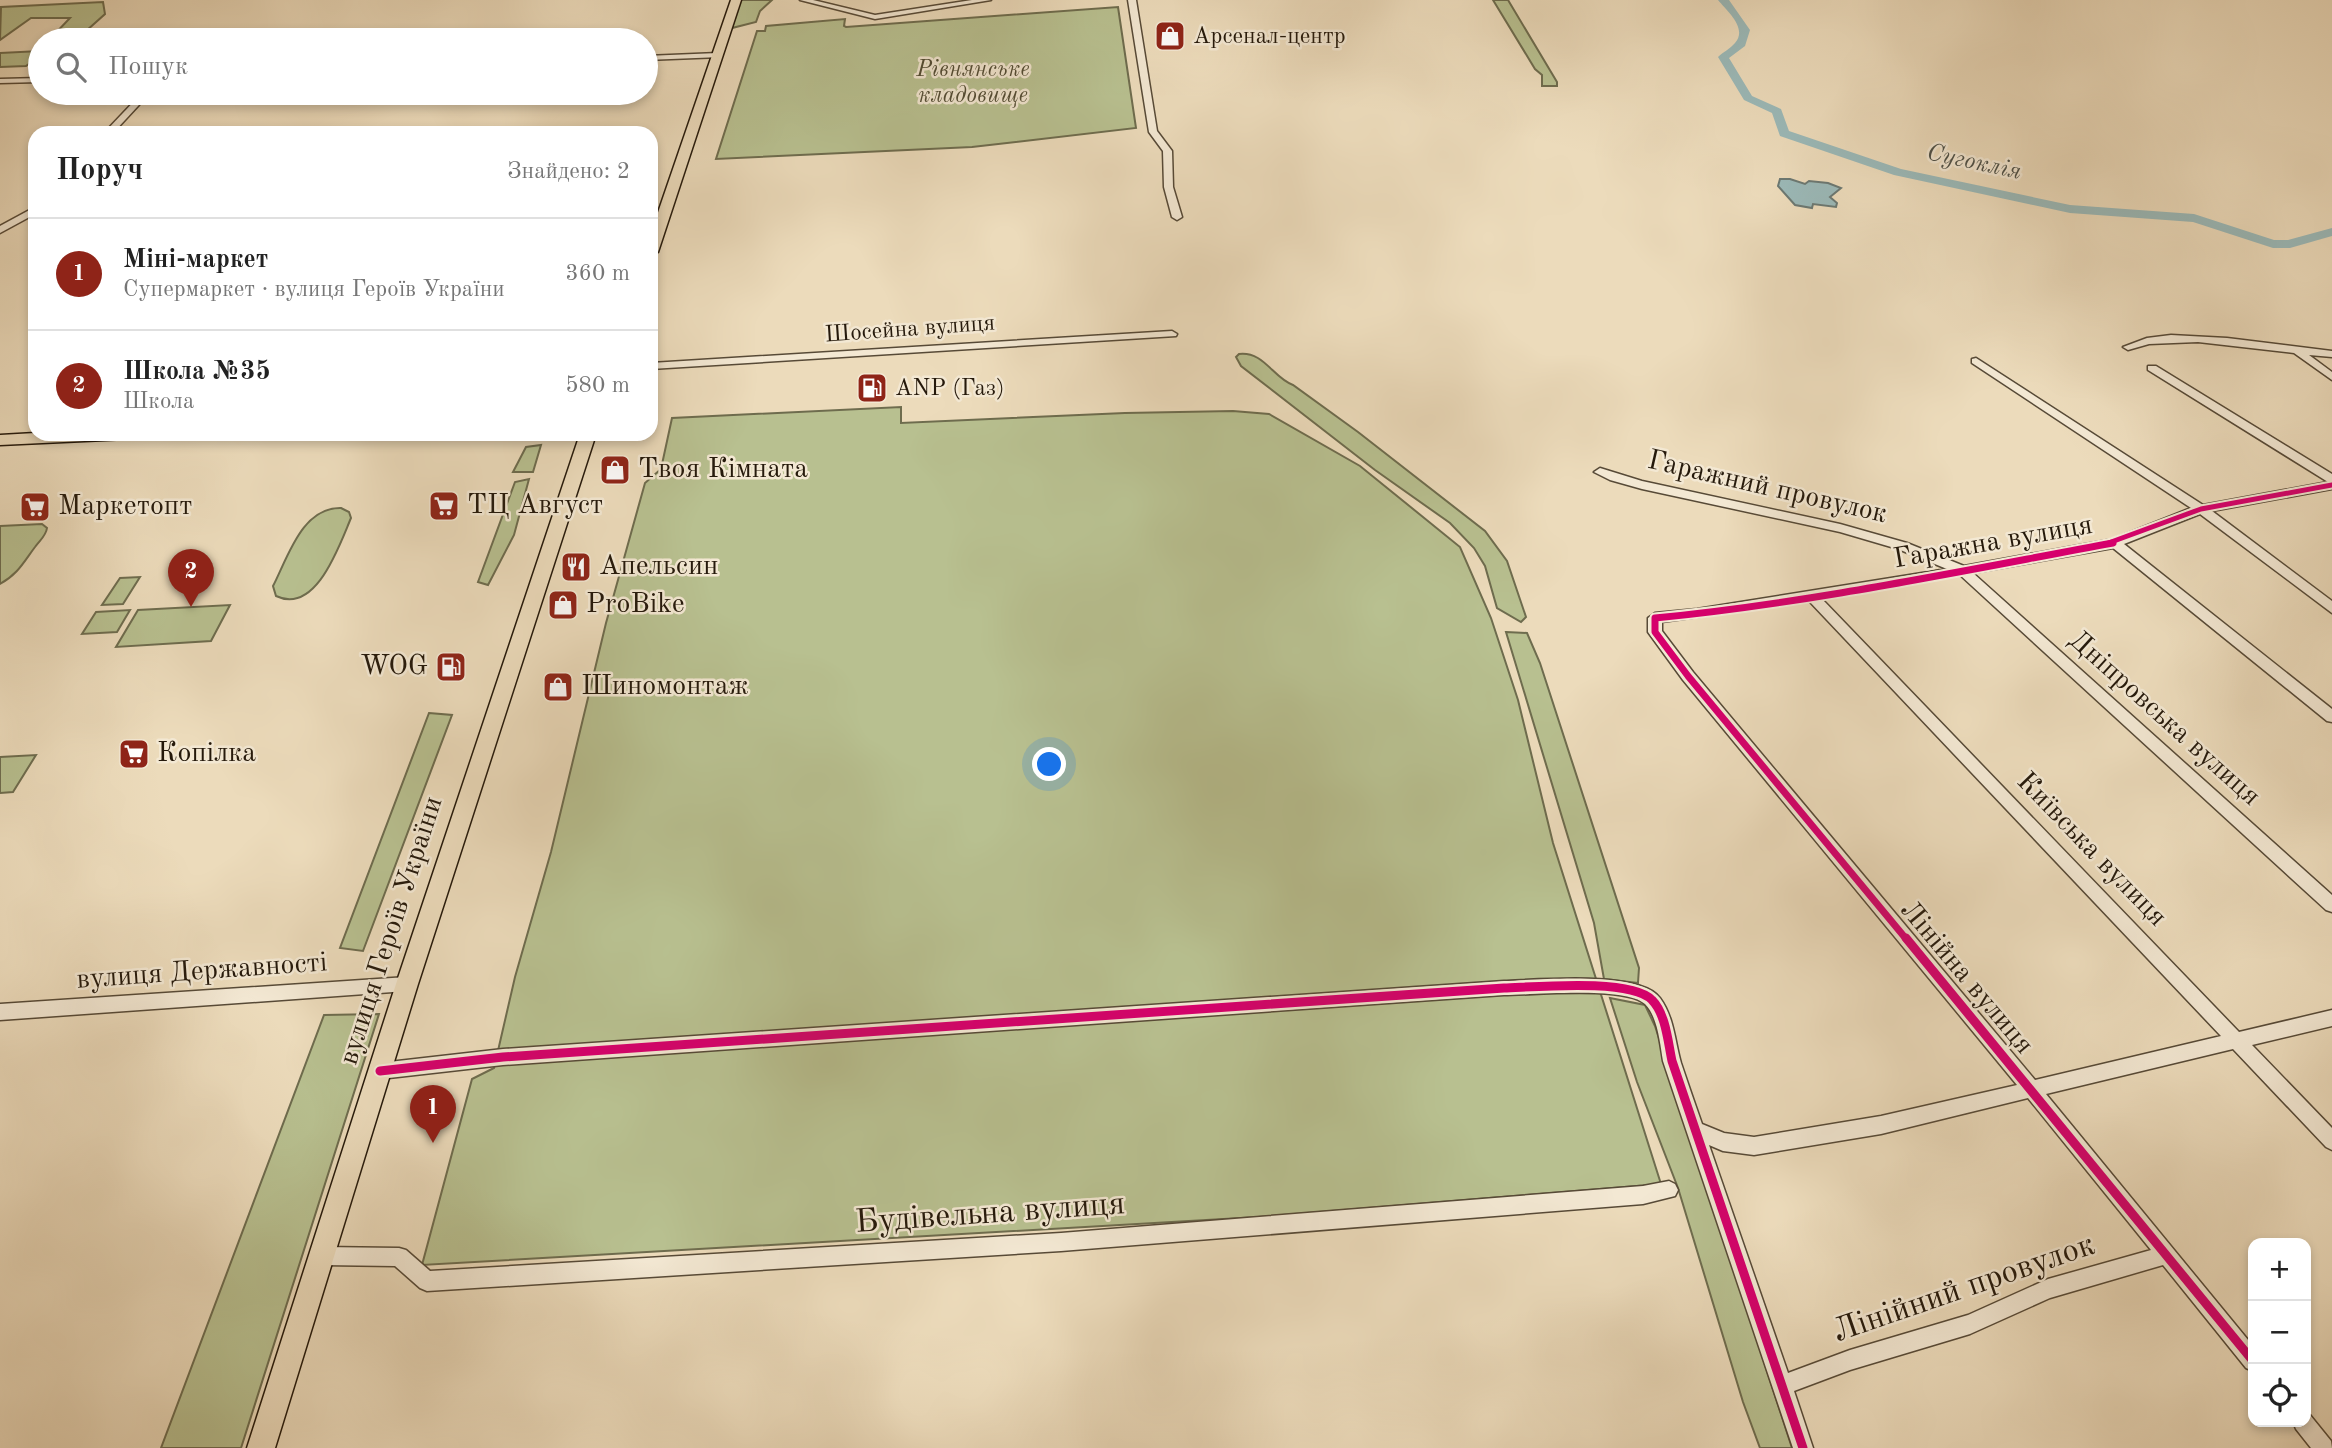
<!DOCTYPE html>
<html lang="uk">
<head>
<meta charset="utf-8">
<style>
	body { margin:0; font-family:"Old Standard TT",serif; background:#f2f2f2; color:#222 }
	.controls { position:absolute; right:21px; bottom:21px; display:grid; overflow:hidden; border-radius:14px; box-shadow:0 4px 10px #0003 }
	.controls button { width:63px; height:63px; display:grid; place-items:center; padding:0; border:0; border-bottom:2px solid #e0e0e0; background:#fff; color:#222; font:35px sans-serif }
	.you { position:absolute; left:1050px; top:765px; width:24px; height:24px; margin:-18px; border:5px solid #fff; border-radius:50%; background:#1a73e8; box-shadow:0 0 0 10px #1a73e833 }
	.badge { display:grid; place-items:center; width:46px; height:46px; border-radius:50%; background:#8f2418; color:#fff; font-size:23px; font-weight:700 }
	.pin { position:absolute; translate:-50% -58px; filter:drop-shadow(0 2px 4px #0008) }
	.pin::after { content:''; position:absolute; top:37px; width:24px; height:21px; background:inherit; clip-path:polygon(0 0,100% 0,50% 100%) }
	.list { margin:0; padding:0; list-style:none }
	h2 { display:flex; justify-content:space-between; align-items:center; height:91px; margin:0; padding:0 28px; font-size:30px }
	h2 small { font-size:23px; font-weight:400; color:#767676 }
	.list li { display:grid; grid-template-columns:46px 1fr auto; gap:21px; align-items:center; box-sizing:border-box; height:112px; padding:0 28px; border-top:2px solid #e0e0e0 }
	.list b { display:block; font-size:26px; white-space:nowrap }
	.list p { margin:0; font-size:23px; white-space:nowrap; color:#767676 }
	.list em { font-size:23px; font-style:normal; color:#767676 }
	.icon { flex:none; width:38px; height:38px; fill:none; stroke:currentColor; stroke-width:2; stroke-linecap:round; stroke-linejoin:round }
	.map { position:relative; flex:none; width:2332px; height:1448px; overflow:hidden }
	.search { position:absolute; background:#fff; box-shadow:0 4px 10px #0003; left:28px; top:28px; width:630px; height:77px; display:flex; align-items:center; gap:18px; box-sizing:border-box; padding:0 24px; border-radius:38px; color:#767676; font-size:26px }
	.panel { position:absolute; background:#fff; box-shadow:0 4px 10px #0003; left:28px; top:126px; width:630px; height:315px; border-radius:21px }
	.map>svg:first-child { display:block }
</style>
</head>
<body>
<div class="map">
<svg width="2332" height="1448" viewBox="0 0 2332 1448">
	<rect width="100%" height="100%" fill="#ecdbbb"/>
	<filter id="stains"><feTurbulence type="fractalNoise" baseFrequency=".00286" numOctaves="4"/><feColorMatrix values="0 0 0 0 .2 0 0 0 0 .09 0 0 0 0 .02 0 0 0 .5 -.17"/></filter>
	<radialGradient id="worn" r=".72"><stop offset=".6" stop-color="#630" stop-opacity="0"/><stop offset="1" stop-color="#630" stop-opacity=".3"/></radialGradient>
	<g fill="#b8c090" stroke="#6e6c4e" stroke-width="2">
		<path d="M740,0H772L760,11L756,22L732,28Z"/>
		<path d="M1493,0H1508L1557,82V86H1542V75L1535,69Z"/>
		<path d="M103,2L105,14L76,40H49L70,18H31L0,40L1,7Z"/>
		<path d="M1118,7L1136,128L972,147L716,159L757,31H765L766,26L845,19L844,26L846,27Z"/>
		<path d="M40,51V56L26,66L0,67V53Z"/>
		<path d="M1239,354C1264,351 1273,378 1293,385L1358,432L1485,531L1507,561L1526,617L1521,622L1497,608L1485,566L1474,548L1450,523L1375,470L1241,366L1236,357Z"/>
		<path d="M901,407V423L1125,413L1233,411L1269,414L1360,466L1460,547L1491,618L1518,700L1553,843L1661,1184L1258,1217L422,1265L472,1079L494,1068L515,977L551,852L606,623L645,483L661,469L672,418Z"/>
		<path d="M541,445L533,472H513L526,447Z"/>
		<path d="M529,479L514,535L488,585L478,582L515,482Z"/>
		<path d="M341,508L349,512L351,518C339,546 316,615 276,596L273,586C288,557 302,507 341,508Z"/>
		<path d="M42,524L47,528C46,536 40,540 35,547C23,563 18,574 0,584V526Z"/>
		<path d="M140,577L123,604L102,605L120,578Z"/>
		<path d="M230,605L211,641L116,647L138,610Z"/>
		<path d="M130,610L117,632L82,634L96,612Z"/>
		<path d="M1506,632L1527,633L1540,663L1639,968L1638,983L1604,979L1594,923Z"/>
		<path d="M429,713L452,715L363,951L340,948Z"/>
		<path d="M36,755L13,792L0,793V757Z"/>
		<path d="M1610,998L1645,1005L1655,1026L1792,1448H1760L1743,1402L1678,1188L1637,1082Z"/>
		<path d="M379,1014L241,1448H161L324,1015Z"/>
	</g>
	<path fill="#9bb9b8" stroke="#6c7973" stroke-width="2" d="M1780,179H1790L1805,184L1809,181L1828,183L1841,188L1830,197L1837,203L1836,207L1813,204L1812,208L1795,205L1778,186Z"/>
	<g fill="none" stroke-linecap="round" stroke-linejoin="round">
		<path fill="#9bb9b8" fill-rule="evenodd" d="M1718,0H1729L1750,30L1745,46L1729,58L1752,96L1781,109L1789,131L1901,169L2070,205L2194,214L2274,240H2288L2332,228V236L2290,248H2273L2193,222L2070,213L1894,175L1780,136L1772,113L1744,100L1718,57C1723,52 1730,49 1735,43C1748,28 1727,11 1718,0Z"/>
		<g stroke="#574a37" stroke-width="3">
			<g id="minor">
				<path d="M800,0H813L875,15L972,0H991L875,19Z"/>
				<path d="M1128,0H1136L1157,131L1172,151L1173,187L1182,217L1177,220L1172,217L1164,187L1163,151L1149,132Z"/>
				<path d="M718,53L722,55L721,57L646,60V56Z"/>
				<path d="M40,78V82L0,83V79Z"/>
				<path d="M142,93H150L113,133H104Z"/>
				<path d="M35,207V214L0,233V226Z"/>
				<path d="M1172,331L1177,334L1176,336L651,369V363Z"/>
				<path d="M2171,335L2227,338L2332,351V357L2309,355L2332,372V380L2294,353L2198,342L2149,344L2128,350L2123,347L2147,338Z"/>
				<path d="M1976,358L2203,505L2328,482L2148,370V366H2156L2332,474V489L2212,511L2332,601V613L2200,514L2124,544L2332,709V722L2327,721L2113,548L1973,573L2332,895V912L2326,910L1960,575L1822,599L2239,1032L2332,1010V1026L2252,1045L2332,1128V1150L2326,1147L2233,1049L2046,1094L2253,1346V1371L2246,1368L2163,1265L2050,1298L1970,1334L1850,1370L1794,1391L1813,1448H1793L1663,1061C1660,1044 1658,1017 1645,1004C1625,986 1533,995 1504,995L503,1065L380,1079L374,1077L371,1071L374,1065L380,1063L503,1049L1504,981C1537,980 1640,970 1660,998C1674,1017 1675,1042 1681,1063C1688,1084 1695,1104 1702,1124L1724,1133L1754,1137L1881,1116L2017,1085L1683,680L1648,632V618L1655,613L1697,609L1947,569L1898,549L1840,532L1642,489L1610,480L1594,472L1600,468L1642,481L1840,524L1907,543L1964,566L2113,539L2191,508L1972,363V359ZM1809,601L2221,1036L2035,1080L1693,672L1662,631V622ZM2028,1098L2151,1250L2048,1279L1968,1315L1850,1350L1788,1373L1709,1145L1723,1151L1754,1155L1881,1134Z"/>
				<path d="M407,977L413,979L415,984L413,989L407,991L0,1020V1004Z"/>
				<path d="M1669,1181L1675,1184L1678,1190L1675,1196L1643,1204L1061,1251L427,1291L420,1288L395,1266L322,1265L315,1263L313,1256L315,1249L322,1247L399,1248L406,1250L430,1271L1061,1233L1643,1186Z"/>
				<path d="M2306,1413L2310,1415L2331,1441L2332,1448H2311L2296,1429L2293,1422H2306Z"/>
			</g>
		</g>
		<g stroke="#25190b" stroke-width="3">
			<g id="major">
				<path d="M731,0H741L658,252L651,256V233Z"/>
				<path d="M35,433V434H135L127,439L0,445V435Z"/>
				<path d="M580,434H596L418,984L275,1448H247L396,984Z"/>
			</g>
		</g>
		<use href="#minor" fill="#f3e8d3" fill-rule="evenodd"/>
		<use href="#major" fill="#ecdbbb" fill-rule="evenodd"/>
		<g stroke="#f3e8d3" stroke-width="9">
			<path id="cycleway-far2" d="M2103,545L2201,509L2332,485"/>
		</g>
		<g stroke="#f3e8d3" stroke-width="11">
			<path id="cycleway-far1" d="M1907,940L1688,676L1655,632V618C1809,603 1961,571 2113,543"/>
		</g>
		<g stroke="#f3e8d3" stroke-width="13">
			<g id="cycleway">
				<path d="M1906,938L2253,1361"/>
				<path d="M380,1071L503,1057L1504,988C1535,987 1631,978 1652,1000C1666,1014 1668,1043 1672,1061L1803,1448"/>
			</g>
		</g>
		<use href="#cycleway-far2" stroke="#d6006c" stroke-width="5"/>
		<use href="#cycleway-far1" stroke="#d6006c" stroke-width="7"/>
		<use href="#cycleway" stroke="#d6006c" stroke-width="9"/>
	</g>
	<defs>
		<g id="shop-square" transform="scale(1.575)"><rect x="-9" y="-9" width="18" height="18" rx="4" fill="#8f2418" stroke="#f3e8d3"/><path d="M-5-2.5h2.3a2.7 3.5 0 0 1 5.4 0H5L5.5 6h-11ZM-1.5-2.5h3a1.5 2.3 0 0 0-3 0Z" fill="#fff"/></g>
		<g id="fuel-square" transform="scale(1.575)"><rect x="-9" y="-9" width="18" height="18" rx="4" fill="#8f2418" stroke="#f3e8d3"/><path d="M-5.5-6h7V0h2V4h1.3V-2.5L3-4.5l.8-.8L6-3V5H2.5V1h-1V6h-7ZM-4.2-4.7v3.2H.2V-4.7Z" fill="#fff"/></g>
		<g id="supermarket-square" transform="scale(1.575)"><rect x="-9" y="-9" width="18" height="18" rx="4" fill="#8f2418" stroke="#f3e8d3"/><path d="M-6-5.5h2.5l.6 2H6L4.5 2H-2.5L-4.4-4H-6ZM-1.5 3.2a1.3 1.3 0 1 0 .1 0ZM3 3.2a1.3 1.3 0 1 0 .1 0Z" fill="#fff"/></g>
		<g id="restaurant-square" transform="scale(1.575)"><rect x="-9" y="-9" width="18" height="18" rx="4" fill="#8f2418" stroke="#f3e8d3"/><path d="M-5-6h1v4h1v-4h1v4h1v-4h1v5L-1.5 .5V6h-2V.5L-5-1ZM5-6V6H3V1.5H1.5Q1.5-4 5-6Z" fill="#fff"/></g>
	</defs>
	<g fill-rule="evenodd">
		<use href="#shop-square" x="1170" y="36"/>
		<use href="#fuel-square" x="872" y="388"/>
		<use href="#shop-square" x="615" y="470"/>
		<use href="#supermarket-square" x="444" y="506"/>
		<use href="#supermarket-square" x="35" y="507"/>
		<use href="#restaurant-square" x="576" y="567"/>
		<use href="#shop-square" x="563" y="605"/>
		<use href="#fuel-square" x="451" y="667"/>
		<use href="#shop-square" x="558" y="687"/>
		<use href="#supermarket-square" x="134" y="754"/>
	</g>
	<g text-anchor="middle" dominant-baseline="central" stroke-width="5" stroke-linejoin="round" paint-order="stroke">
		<g font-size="23" fill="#25190b" stroke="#f3e8d3" text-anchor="start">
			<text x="1193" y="36">Арсенал-центр</text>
			<text x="895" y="388">ANP (Газ)</text>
		</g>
		<g font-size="23" font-style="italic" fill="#514b33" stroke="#f3e8d3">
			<text x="973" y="69">Рівнянське<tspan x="973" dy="26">кладовище</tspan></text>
		</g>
		<g font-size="23" fill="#25190b" stroke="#f3e8d3">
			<text transform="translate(910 329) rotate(-4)">Шосейна вулиця</text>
		</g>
		<g font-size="24" font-style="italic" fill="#4e5148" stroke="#f3e8d3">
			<text transform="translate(1974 163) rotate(12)">Сугоклія</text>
		</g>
		<g font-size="28" fill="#25190b" stroke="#f3e8d3" text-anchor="start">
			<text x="638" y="470">Твоя Кімната</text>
			<text x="467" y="506">ТЦ Август</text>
			<text x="58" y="507">Маркетопт</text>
			<text x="599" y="567">Апельсин</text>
			<text x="586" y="605">ProBike</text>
			<text x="428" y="667" text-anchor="end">WOG</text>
			<text x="581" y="687">Шиномонтаж</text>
			<text x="157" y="754">Копілка</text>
		</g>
		<g font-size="28" fill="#25190b" stroke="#f3e8d3">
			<text transform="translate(1767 488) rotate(13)">Гаражний провулок</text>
			<text transform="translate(1993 543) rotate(-10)">Гаражна вулиця</text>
			<text transform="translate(2164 719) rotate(42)">Дніпровська вулиця</text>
			<text transform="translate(2091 850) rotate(46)">Київська вулиця</text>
			<text transform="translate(392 931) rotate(-72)">вулиця Героїв України</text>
			<text transform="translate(202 972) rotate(-4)">вулиця Державності</text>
			<text transform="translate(1966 978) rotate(50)">Лінійна вулиця</text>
		</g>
		<g font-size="33" fill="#25190b" stroke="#f3e8d3">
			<text transform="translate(990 1214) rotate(-4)">Будівельна вулиця</text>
			<text transform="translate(1964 1289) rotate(-19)">Лінійний провулок</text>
		</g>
	</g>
	<rect width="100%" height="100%" filter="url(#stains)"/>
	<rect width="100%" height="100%" fill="url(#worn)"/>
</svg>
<div class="controls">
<button>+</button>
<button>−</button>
<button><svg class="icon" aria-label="locate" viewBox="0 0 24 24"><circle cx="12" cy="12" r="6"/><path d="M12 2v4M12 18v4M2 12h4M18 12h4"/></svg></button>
</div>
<div class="you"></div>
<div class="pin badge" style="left:433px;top:1143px">1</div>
<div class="pin badge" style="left:191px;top:607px">2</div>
<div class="search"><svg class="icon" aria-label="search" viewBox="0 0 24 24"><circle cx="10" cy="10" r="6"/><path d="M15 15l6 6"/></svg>Пошук</div>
<section class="panel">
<h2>Поруч<small>Знайдено: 2</small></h2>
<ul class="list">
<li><span class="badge">1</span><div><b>Міні-маркет</b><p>Супермаркет · вулиця Героїв України</p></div><em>360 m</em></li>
<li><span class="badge">2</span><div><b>Школа №35</b><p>Школа</p></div><em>580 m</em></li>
</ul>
</section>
</div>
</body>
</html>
